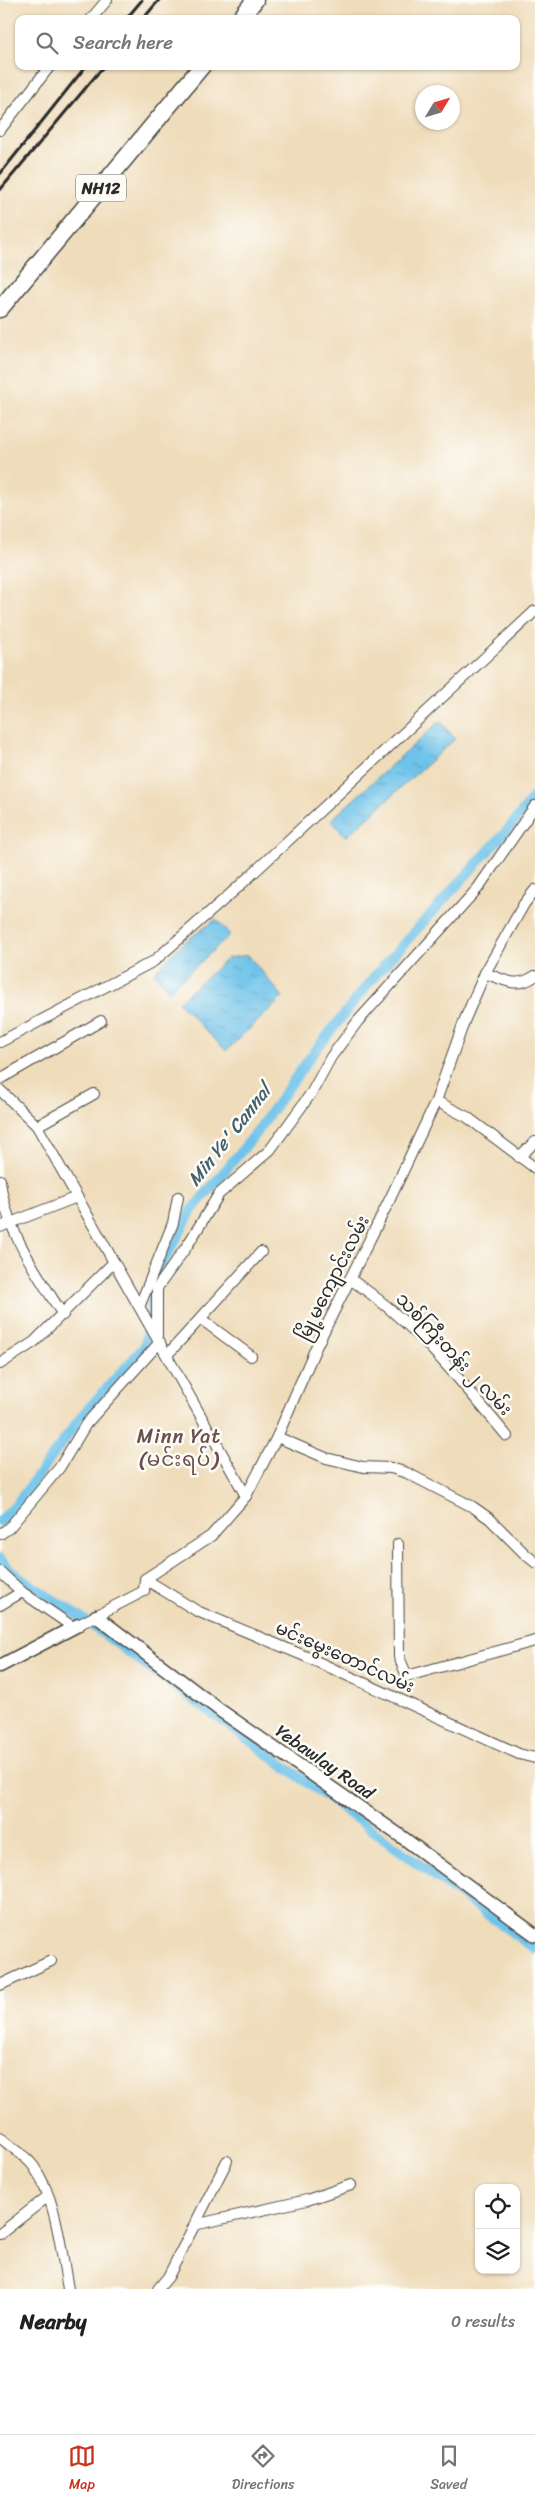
<!DOCTYPE html>
<html lang="en">
<head>
<meta charset="utf-8">
<style>
	body { margin:0; font-family:Sriracha,"Noto Sans Myanmar",sans-serif; background:#f2f2f2; color:#202124 }
	.controls { position:absolute; right:15px; bottom:15px; display:grid; overflow:hidden; border-radius:10px; box-shadow:0 1px 4px #0004 }
	.controls button { width:45px; height:45px; display:grid; place-items:center; padding:0; border:0; border-bottom:1px solid #e0e0e0; background:#fff; color:#202124; font:25px sans-serif }
	.compass { position:absolute; left:415px; top:85px; width:45px; height:45px; border-radius:50%; background:#fff; box-shadow:0 1px 4px #0004; rotate:52deg }
	.list { margin:0; padding:0; list-style:none }
	h2 { display:flex; justify-content:space-between; align-items:center; height:65px; margin:0; padding:0 20px; font-size:21px }
	h2 small { font-size:16px; font-weight:400; color:#757577 }
	.icon { flex:none; width:28px; height:28px; fill:none; stroke:currentColor; stroke-width:2; stroke-linecap:round; stroke-linejoin:round }
	.map { position:relative; flex:none; width:535px; height:2289px; overflow:hidden }
	.search { position:absolute; background:#fff; box-shadow:0 1px 4px #0004; left:15px; right:15px; top:15px; height:55px; display:flex; align-items:center; gap:12px; box-sizing:border-box; padding:0 18px; border-radius:10px; color:#757577; font-size:19px }
	.sheet { height:145px; background:#fff }
	nav { display:flex; justify-content:space-around; align-items:center; box-sizing:border-box; height:70px; border-top:1px solid #e0e0e0; background:#fff; font-size:14px; color:#757577 }
	nav a { display:grid; justify-items:center; gap:2px }
	nav .on { color:#c8321e }
	.map>svg:first-child { display:block }
</style>
</head>
<body>
<div class="map">
<svg width="535" height="2289" viewBox="0 0 535 2289">
	<defs>
		<pattern id="water-ripples" width="26" height="14" patternUnits="userSpaceOnUse" patternTransform="scale(1.25)"><rect width="26" height="14" fill="#6ec3ea"/><path d="M2 4q2-2 4 0t4 0M15 11q2-2 4 0t4 0" fill="none" stroke="#5b9fbe"/></pattern>
	</defs>
	<rect width="100%" height="100%" fill="#fdfcf7"/>
	<filter id="ink" filterUnits="userSpaceOnUse"><feTurbulence type="fractalNoise" baseFrequency=".02" numOctaves="2"/><feDisplacementMap in="SourceGraphic" scale="10" xChannelSelector="R" yChannelSelector="G"/><feConvolveMatrix kernelMatrix="1 2 1 2 8 2 1 2 1" color-interpolation-filters="sRGB"/></filter>
	<filter id="wash" filterUnits="userSpaceOnUse"><feTurbulence type="fractalNoise" baseFrequency=".0096" numOctaves="4" result="noise"/><feDisplacementMap in="SourceGraphic" scale="20" xChannelSelector="R" yChannelSelector="G"/><feGaussianBlur stdDeviation="1.12" result="paint"/><feColorMatrix in="noise" values="0 0 0 0 0 0 0 0 0 0 0 0 0 0 0 0 0 1.4 0 .05"/><feComposite in="paint" operator="in"/></filter>
	<g filter="url(#wash)">
		<rect width="100%" height="100%" fill="#efdcba"/>
		<g fill="url(#water-ripples)" stroke="#4c778a">
			<path d="M440,721L455,739L346,837L331,820Z"/>
			<path d="M216,919L230,935L169,991L154,972L182,944Z"/>
			<path d="M248,955L283,997L226,1051L178,1002L228,958Z"/>
		</g>
		<g fill="none" stroke-linecap="round" stroke-linejoin="round">
			<g stroke="#6ec3ea" stroke-width="10">
				<path d="M0,1522L16,1505L84,1413L145,1346L156,1275L192,1210L253,1137L311,1056L378,972L510,827L535,795"/>
				<path d="M0,1559L17,1576L83,1619L535,1949"/>
			</g>
		</g>
	</g>
	<g filter="url(#ink)">
		<g fill="none" stroke-linecap="round" stroke-linejoin="round">
			<g stroke="#484640" stroke-width="12">
				<g id="minor">
					<path d="M91,19L107,0"/>
					<path d="M0,130L50,66"/>
					<path d="M485,973C505,980 516,989 535,976"/>
					<path d="M0,1042L154,961L236,889L535,611"/>
					<path d="M0,1079L101,1021"/>
					<path d="M0,1090L37,1126L246,1496"/>
					<path d="M436,1101L467,1117L535,1168"/>
					<path d="M37,1126L94,1094"/>
					<path d="M519,1157L535,1142"/>
					<path d="M0,1180C5,1229 37,1274 63,1315"/>
					<path d="M0,1227L77,1197"/>
					<path d="M350,1279C413,1320 459,1379 507,1436"/>
					<path d="M140,1305L173,1223L178,1197"/>
					<path d="M201,1319L251,1356"/>
					<path d="M157,1337V1288L187,1246L219,1194L270,1150L312,1092L331,1057L358,1021L478,888L535,806"/>
					<path d="M168,1354L261,1252"/>
					<path d="M0,1364L34,1342L114,1262"/>
					<path d="M277,1437L326,1458L363,1467L391,1468L407,1473L473,1507L490,1519L525,1554L535,1562"/>
					<path d="M0,1534L9,1528L60,1467L86,1424L160,1342"/>
					<path d="M398,1544L399,1657L407,1676L535,1641"/>
					<path d="M0,1572L22,1592L73,1627"/>
					<path d="M145,1579L197,1611L307,1657L519,1754L535,1758"/>
					<path d="M0,1605L22,1592"/>
					<path d="M78,1625L144,1591L145,1579L211,1536L246,1496L277,1437L317,1345L390,1199L436,1101L465,1019L485,973L524,904L535,890"/>
					<path d="M0,1985L51,1961"/>
					<path d="M0,2137C10,2147 26,2155 34,2167C57,2200 61,2251 68,2289"/>
					<path d="M194,2225L307,2200L351,2185"/>
					<path d="M0,2234L47,2197"/>
					<path d="M158,2289L168,2277L227,2161"/>
				</g>
			</g>
			<g stroke="#484640" stroke-width="15">
				<g id="tertiary">
					<path d="M96,1616L221,1711L402,1837L535,1935"/>
					<path d="M0,1666L78,1625"/>
				</g>
			</g>
			<g stroke="#484640" stroke-width="19">
				<g id="trunk">
					<path d="M240,19L255,0"/>
					<path d="M0,309L202,66"/>
				</g>
			</g>
			<use href="#minor" stroke="#fff" stroke-width="10"/>
			<use href="#tertiary" stroke="#fff" stroke-width="12"/>
			<use href="#trunk" stroke="#fff" stroke-width="16"/>
			<g stroke="#2b2b2b" stroke-width="3">
				<path d="M126,19L142,0"/>
				<path d="M143,19L159,0"/>
				<path d="M0,174L86,66"/>
				<path d="M0,190L104,66"/>
			</g>
		</g>
	</g>
	<g text-anchor="middle" dominant-baseline="central" stroke-width="5" stroke-linejoin="round" paint-order="stroke">
		<rect fill="#fdfcf7" stroke="#6a6a68" stroke-width="1" x="76" y="174.5" width="50" height="27" rx="4"/>
		<g font-size="16" font-weight="bold" fill="#2b2b2b">
			<text x="101" y="188">NH12</text>
		</g>
		<g font-size="18" fill="#2b2b2b" stroke="#fdfcf7">
			<text transform="translate(333 1278) rotate(-63)">မြို့မကျောင်းလမ်း</text>
			<text transform="translate(454 1354) rotate(47)">သစ်ကြီးတန်း ၂ လမ်း</text>
			<text transform="translate(345 1657) rotate(24)">မင်းမွေးတောင်လမ်း</text>
			<text transform="translate(325 1762) rotate(35)">Yebawlay Road</text>
		</g>
		<g font-size="19" font-style="italic" fill="#42606e" stroke="#fdfcf7">
			<text transform="translate(229 1135) rotate(-52)">Min Ye' Cannal</text>
		</g>
		<g font-size="20" letter-spacing="1" fill="#6a504f" stroke="#fdfcf7">
			<text x="179" y="1436">Minn Yat<tspan x="179" dy="23">(မင်းရပ်)</tspan></text>
		</g>
	</g>
</svg>
<div class="controls">
<button><svg class="icon" aria-label="locate" viewBox="0 0 24 24"><circle cx="12" cy="12" r="6"/><path d="M12 2v4M12 18v4M2 12h4M18 12h4"/></svg></button>
<button><svg class="icon" aria-label="layers" viewBox="0 0 24 24"><path d="M12 4l9 5-9 5-9-5zM3 14l9 5 9-5"/></svg></button>
</div>
<svg class="compass" viewBox="-18 -18 36 36"><path d="M0-13l5 13h-10z" fill="#e53935"/><path d="M0 13l5-13h-10z" fill="#757577"/></svg>
<div class="search"><svg class="icon" aria-label="search" viewBox="0 0 24 24"><circle cx="10" cy="10" r="6"/><path d="M15 15l6 6"/></svg>Search here</div>
</div>
<section class="sheet">
<h2>Nearby<small>0 results</small></h2>
<ul class="list">
</ul>
</section>
<nav>
<a class="on"><svg class="icon" aria-label="map" viewBox="0 0 24 24"><path d="M3 6l6-2 6 2 6-2v14l-6 2-6-2-6 2zM9 4v14M15 6v14"/></svg>Map</a>
<a><svg class="icon" aria-label="directions" viewBox="0 0 24 24"><path d="M12 3l9 9-9 9-9-9zM9 14v-3h6M13 9l2 2-2 2"/></svg>Directions</a>
<a><svg class="icon" aria-label="saved" viewBox="0 0 24 24"><path d="M7 4h10v16l-5-4-5 4z"/></svg>Saved</a>
</nav>
</body>
</html>
